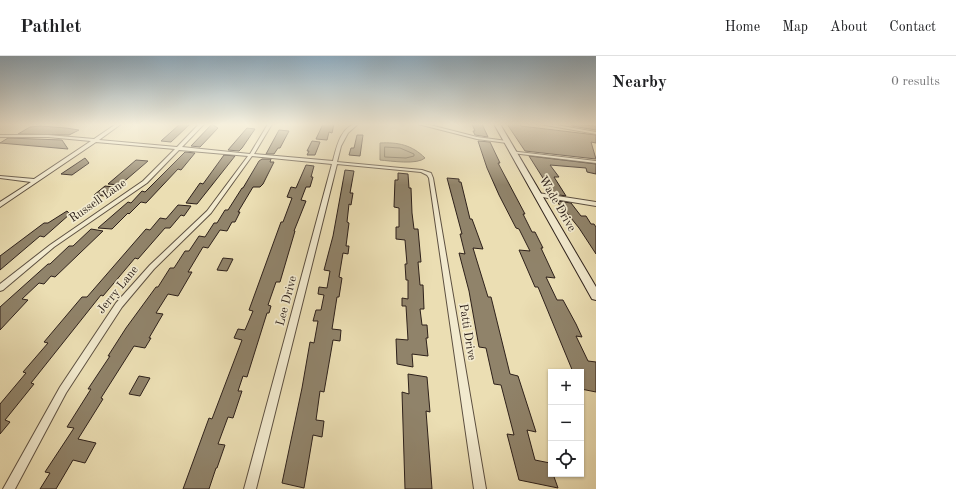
<!DOCTYPE html>
<html lang="en">
<head>
<meta charset="utf-8">
<style>
	body { margin:0; font-family:"Old Standard TT",serif; background:#f2f2f2; color:#202124 }
	.controls { position:absolute; right:12px; bottom:12px; display:grid; overflow:hidden; border-radius:0px; box-shadow:0 1px 3px #0004 }
	.controls button { width:36px; height:36px; display:grid; place-items:center; padding:0; border:0; border-bottom:1px solid #e0e0e0; background:#fff; color:#202124; font:20px sans-serif }
	.list { margin:0; padding:0; list-style:none }
	h2 { display:flex; justify-content:space-between; align-items:center; height:52px; margin:0; padding:0 16px; font-size:17px }
	h2 small { font-size:13px; font-weight:400; color:#757577 }
	.icon { flex:none; width:22px; height:22px; fill:none; stroke:currentColor; stroke-width:2; stroke-linecap:round; stroke-linejoin:round }
	.map { position:relative; flex:none; width:596px; height:433px; overflow:hidden }
	header { display:flex; align-items:center; gap:24px; box-sizing:border-box; height:56px; padding:0 20px; background:#fff; border-bottom:1px solid #e0e0e0 }
	header strong { font-size:19px }
	nav { display:flex; gap:22px; margin-inline-start:auto; font-size:14px }
	main { display:flex }
	aside { flex:1; background:#fff }
	.map>svg:first-child { display:block }
</style>
</head>
<body>
<header>
<strong>Pathlet</strong>
<nav><a>Home</a><a>Map</a><a>About</a><a>Contact</a></nav>
</header>
<main>
<div class="map">
<svg width="596" height="433" viewBox="0 0 596 433">
	<rect width="100%" height="100%" fill="#ebdeb3"/>
	<filter id="stains"><feTurbulence type="fractalNoise" baseFrequency=".005" numOctaves="4"/><feColorMatrix values="0 0 0 0 .2 0 0 0 0 .09 0 0 0 0 .02 0 0 0 .5 -.17"/></filter>
	<radialGradient id="worn" r=".72"><stop offset=".6" stop-color="#630" stop-opacity="0"/><stop offset="1" stop-color="#630" stop-opacity=".3"/></radialGradient>
	<path fill="#ab9e7f" stroke="#796c57" d="M380,87C398,86 412,89 425,102C417,109 391,105 380,104Z"/>
	<g fill="none" stroke-linecap="round" stroke-linejoin="round">
		<path stroke="#6c604d" stroke-width="1" d="M385,91L400,92L414,98V100L406,102L385,101Z"/>
	</g>
	<g fill="#90836a" stroke="#2e211b">
		<path d="M180,68H190L171,86L161,85Z"/>
		<path d="M212,68L218,72L200,91L191,90Z"/>
		<path d="M323,68H334L332,77L329,76L327,84L316,83Z"/>
		<path d="M472,68H482L488,81L475,79L473,75H475Z"/>
		<path d="M507,68H519L521,70L596,79V87L591,86L596,103L525,95Z"/>
		<path d="M571,68L596,70V74L572,70Z"/>
		<path d="M41,70L66,72L79,74L69,79L18,78L30,71Z"/>
		<path d="M247,72L255,73L242,92L239,95L228,94Z"/>
		<path d="M279,74L289,75L280,92H278L274,98H266Z"/>
		<path d="M357,79H363L360,100L349,99L351,92H354Z"/>
		<path d="M8,82L62,84L68,93L0,87Z"/>
		<path d="M312,85L320,86L315,99H307L309,95H307Z"/>
		<path d="M478,85L490,86L500,107H498L525,158H523L532,176H535L543,192H541L555,222L546,221L557,244H563L576,268L582,281L576,280L588,305L596,306V336L581,333V316H573L538,231H535L519,194L530,195L519,173L516,172L499,139L487,112Z"/>
		<path d="M185,96L195,97L181,114L178,113L146,147L141,146L129,158L128,157L112,173L98,172L128,146L131,147L142,135L145,136Z"/>
		<path d="M224,99L235,100L197,148L186,147L200,127L203,128Z"/>
		<path d="M529,100L596,108V118L587,116L586,112L550,109L559,121H554L566,140L553,138Z"/>
		<path d="M85,102L89,107L72,119L61,118Z"/>
		<path d="M262,103H271L270,106H274L263,128L260,131H253L238,156H240L235,166H232L227,175L220,174L208,192L203,191L188,216H192L178,240L168,238L156,257L163,258L149,282H151L145,292L134,290L101,342L103,343L78,383L96,387L85,407L73,404L56,433H40L50,417L45,416L74,372L67,371L91,333H88L110,300H108L126,272L156,231H158L170,212H174L185,195H189L199,180L205,181L214,167H217L225,154H228L242,132H243L259,105Z"/>
		<path d="M136,104L148,105L120,129L108,128Z"/>
		<path d="M306,109L314,110L311,121H313L310,131H306L301,144L306,145L294,175H295L280,226H276L268,249L271,250L269,257H267L247,321L243,320L238,335H242L233,362L228,361L218,388L225,389L217,412H216L209,433H183L209,362L212,363L242,284L234,282L238,273L245,274L253,255L249,254L281,166H283L292,142L287,141L291,131L296,132Z"/>
		<path d="M345,114L354,115L350,137H353L351,149L349,148L347,166L349,167L346,190H349L348,198L343,197L339,221L342,222L339,241H337L332,273L341,274L340,285L333,284L324,336L320,335L316,364L324,365L322,381L313,379L304,432L282,427L302,332L310,286L314,287L318,265H313L316,254H321L324,239L318,238L319,231L327,232L330,215L324,214L333,180Z"/>
		<path d="M398,117L408,118L409,132H411L412,157L414,173H418L421,206H418L420,229H423L424,253H420L422,269H427L428,282H426L428,300L412,298L413,311L397,308L396,283L408,284L406,250H402V242L408,243V224H406L405,208H407L405,184L396,183V171H399V152L394,151L395,124H398Z"/>
		<path d="M447,122L459,123V126H461L470,163H472L483,193L473,192L488,241H491L510,318L518,320L536,376L527,374L535,404L550,407L551,418H553L558,432L519,424L507,378L514,379L501,329L494,328L486,292L479,291L469,235L459,197L465,198L460,178H462Z"/>
		<path d="M105,130L114,131L104,140L94,139Z"/>
		<path d="M557,145L571,147L581,160H586L591,168H594L596,171V198L579,172L567,157H564Z"/>
		<path d="M178,149L191,150L184,160L181,159L170,172H165L138,203L135,202L103,240L101,239L31,327L34,328L5,364L10,366L0,378V348L26,317L23,316L48,287L44,286L82,241H87L146,173L150,174L160,162L166,163Z"/>
		<path d="M67,155L70,158L44,181L40,180L0,214V200L44,167H48Z"/>
		<path d="M91,173L103,175L55,221L51,220L44,228L39,227L22,243L28,244L0,274V251L48,208H50L69,190H73Z"/>
		<path d="M223,202L233,203L227,215L217,214Z"/>
		<path d="M408,318L427,321L430,356L426,355L432,433H405L402,336L409,338Z"/>
		<path d="M139,320L150,322L140,340L129,338Z"/>
	</g>
	<g fill="none" stroke-linecap="round" stroke-linejoin="round">
		<g stroke="#5d5041" stroke-width="2">
			<g id="street">
				<path d="M116,68H121L99,84L177,91L199,68H204L182,91L250,98L268,68H272L254,98L333,105C336,93 341,68 358,68L348,77L341,90L337,106L422,114L431,117L433,122L486,433H474L429,122L427,119L421,116L337,108L256,433H244L332,108L252,100L211,157L154,213L122,251L66,337L15,433H3L60,331L116,247L150,209L207,155L248,100L179,94L147,127L54,191L3,234L0,235V228L50,189L143,125L175,93L96,86L0,151V146L31,126L0,122V120L34,123L91,85L48,81H0V79H48L94,83Z"/>
				<path d="M418,68H426L477,81L507,85L509,86L507,87L477,83Z"/>
				<path d="M540,68H551L596,76V78Z"/>
				<path d="M510,95L596,105V107L512,97L510,96Z"/>
				<path d="M538,137L596,146V150L536,140L535,139Z"/>
			</g>
		</g>
		<g stroke="#2e211b" stroke-width="2">
			<path id="secondary" d="M494,68H500L596,231V244L592,243Z"/>
		</g>
		<use href="#street" fill="#f2eace" fill-rule="evenodd"/>
		<use href="#secondary" fill="#f2eace" fill-rule="evenodd"/>
	</g>
	<linearGradient id="sky" x2="0" y2="1"><stop stop-color="#8fabbe"/><stop offset="0.53" stop-color="#f6f0dd"/><stop offset="1" stop-color="#f6f0dd" stop-opacity="0"/></linearGradient>
	<rect width="596" height="129" fill="url(#sky)"/>
	<g text-anchor="middle" dominant-baseline="central" stroke-width="3.5" stroke-linejoin="round" paint-order="stroke">
		<g font-size="12" fill="#2e211b" stroke="#f2eace">
			<text transform="translate(98 145) rotate(-35)">Russell Lane</text>
			<text transform="translate(557 148) rotate(60)">Wade Drive</text>
			<text transform="translate(118 234) rotate(-51)">Jerry Lane</text>
			<text transform="translate(287 245) rotate(-75)">Lee Drive</text>
			<text transform="translate(467 276) rotate(81)">Patti Drive</text>
		</g>
	</g>
	<rect width="100%" height="100%" filter="url(#stains)"/>
	<rect width="100%" height="100%" fill="url(#worn)"/>
</svg>
<div class="controls">
<button>+</button>
<button>−</button>
<button><svg class="icon" aria-label="locate" viewBox="0 0 24 24"><circle cx="12" cy="12" r="6"/><path d="M12 2v4M12 18v4M2 12h4M18 12h4"/></svg></button>
</div>
</div>
<aside>
<h2>Nearby<small>0 results</small></h2>
<ul class="list">
</ul>
</aside>
</main>
</body>
</html>
